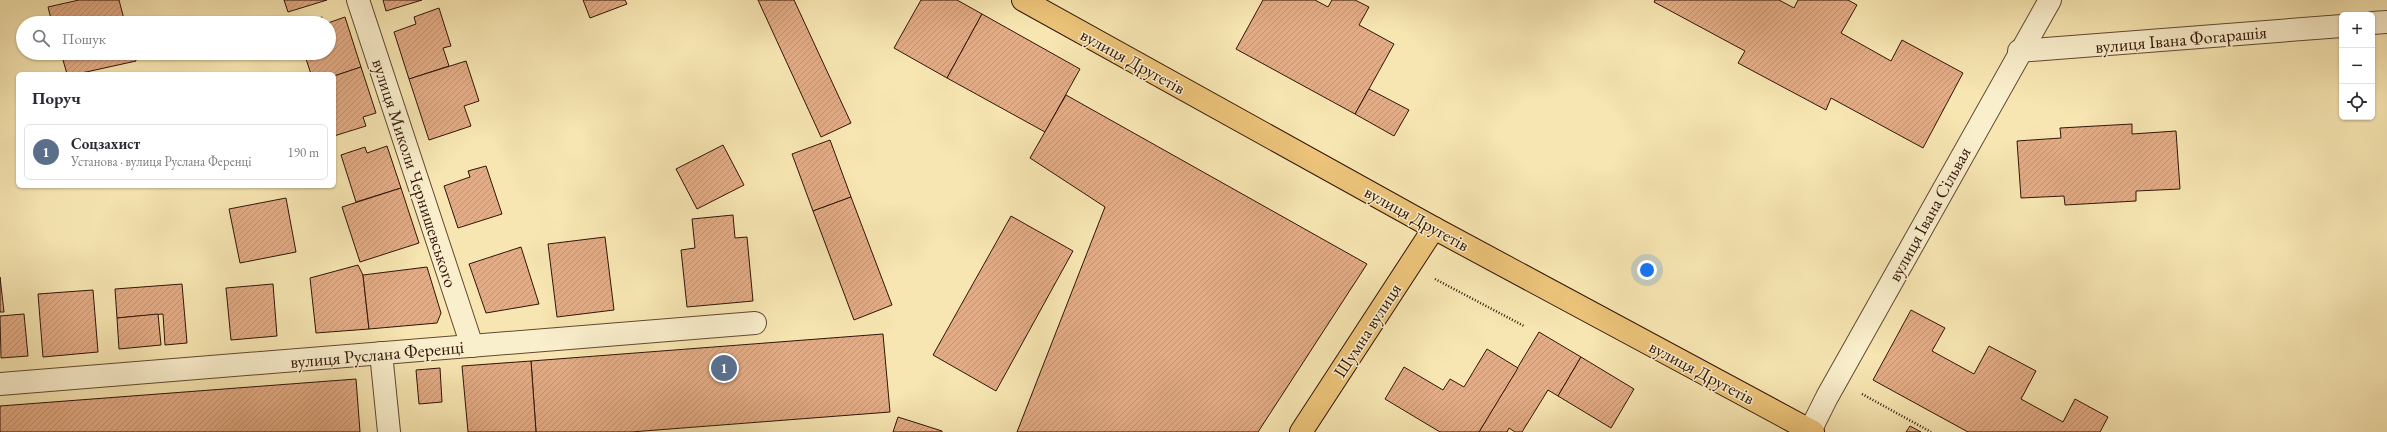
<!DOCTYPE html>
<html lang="uk">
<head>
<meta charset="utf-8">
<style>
	body { margin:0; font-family:"EB Garamond",serif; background:#f7f7f7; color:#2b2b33 }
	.controls { position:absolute; right:12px; top:12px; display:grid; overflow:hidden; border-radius:6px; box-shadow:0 1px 3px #0004 }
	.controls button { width:36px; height:36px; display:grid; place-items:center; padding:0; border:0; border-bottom:1px solid #e1e1e2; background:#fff; color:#2b2b33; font:20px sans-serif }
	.you { position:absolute; left:1647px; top:270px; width:14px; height:14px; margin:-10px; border:3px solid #fff; border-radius:50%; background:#1a73e8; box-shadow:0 0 0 6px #1a73e833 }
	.badge { display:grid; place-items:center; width:26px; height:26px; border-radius:50%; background:#db2777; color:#fff; font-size:13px; font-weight:700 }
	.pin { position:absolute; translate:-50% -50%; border:2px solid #fff; box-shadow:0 1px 4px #0006 }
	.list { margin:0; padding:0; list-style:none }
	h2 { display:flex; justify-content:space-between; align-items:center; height:52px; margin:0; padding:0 16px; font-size:17px }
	h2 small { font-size:13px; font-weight:400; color:#7c7c81 }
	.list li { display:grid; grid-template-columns:26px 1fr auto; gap:12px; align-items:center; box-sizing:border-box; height:56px; margin:0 8px 8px; padding:0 8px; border:1px solid #e1e1e2; border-radius:6px }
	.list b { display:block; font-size:15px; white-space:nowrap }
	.list p { margin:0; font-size:13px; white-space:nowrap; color:#7c7c81 }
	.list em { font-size:13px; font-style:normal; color:#7c7c81 }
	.icon { flex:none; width:22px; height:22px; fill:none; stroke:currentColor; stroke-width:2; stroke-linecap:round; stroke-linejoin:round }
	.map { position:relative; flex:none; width:2387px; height:432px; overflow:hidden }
	.search { position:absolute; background:#fff; box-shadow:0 1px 3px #0004; left:16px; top:16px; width:320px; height:44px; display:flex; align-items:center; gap:10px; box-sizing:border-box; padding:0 14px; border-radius:22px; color:#7c7c81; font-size:15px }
	.panel { position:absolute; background:#fff; box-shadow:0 1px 3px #0004; left:16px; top:72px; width:320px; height:116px; border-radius:6px }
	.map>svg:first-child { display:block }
</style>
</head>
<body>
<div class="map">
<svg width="2387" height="432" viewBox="0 0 2387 432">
	<defs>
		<pattern id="building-hatch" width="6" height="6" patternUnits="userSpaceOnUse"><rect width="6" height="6" fill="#e2ac86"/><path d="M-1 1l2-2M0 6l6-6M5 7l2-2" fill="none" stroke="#c29372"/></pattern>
	</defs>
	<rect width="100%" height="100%" fill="#f7e6b2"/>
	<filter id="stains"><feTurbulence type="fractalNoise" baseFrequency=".005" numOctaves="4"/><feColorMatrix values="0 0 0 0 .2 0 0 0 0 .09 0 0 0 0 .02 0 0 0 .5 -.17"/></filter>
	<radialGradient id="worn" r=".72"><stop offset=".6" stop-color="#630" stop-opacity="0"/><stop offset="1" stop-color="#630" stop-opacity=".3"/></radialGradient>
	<g fill="url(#building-hatch)" stroke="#311408">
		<path d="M79,0H119L125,23H52L48,7Z"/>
		<path d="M284,0H327L288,12Z"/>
		<path d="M383,0H422L386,11Z"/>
		<path d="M583,0H625L627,4L590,18Z"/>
		<path d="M758,0H794L851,123L821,137Z"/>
		<path d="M921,0H957L982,14L947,78L894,48Z"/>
		<path d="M1263,0H1315L1328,7L1332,0H1355L1369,7L1359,25L1394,44L1355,114L1236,49Z"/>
		<path d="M1655,0H1779L1794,8L1798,0H1848L1857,5L1841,33L1891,61L1902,40L1963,73L1923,148L1831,98L1826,110L1738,63L1745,51L1654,2Z"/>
		<path d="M439,8L451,46L443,48L449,66L409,79L394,32L416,24L414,17Z"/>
		<path d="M982,14L1080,69L1045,132L947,78Z"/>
		<path d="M322,17L324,23H303Z"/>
		<path d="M345,17L361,67L334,76V74H311L304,53H329L328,23Z"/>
		<path d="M61,53H134L136,61L77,74H67Z"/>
		<path d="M466,61L479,101L464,106L471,126L429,140L409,79Z"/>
		<path d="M361,67L376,113L363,117L366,126L334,136V76Z"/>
		<path d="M1369,89L1409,110L1394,136L1355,114Z"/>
		<path d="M1066,95L1367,264L1258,432H1017L1105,207L1030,158Z"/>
		<path d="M2132,124V134L2176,131L2180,189L2136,191V201L2065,205L2064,196L2021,198L2017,141L2061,138L2060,128Z"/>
		<path d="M830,140L851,197L813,211L792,154Z"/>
		<path d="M723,145L744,185L697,209L676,169Z"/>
		<path d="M387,146L401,188L356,202L341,155L365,147L367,153Z"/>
		<path d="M486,166L502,214L458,228L444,186L470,177L468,171Z"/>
		<path d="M401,188L419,243L360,262L342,207Z"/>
		<path d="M851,197L892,305L854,320L813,211Z"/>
		<path d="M286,198L296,252L240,263L229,209Z"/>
		<path d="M733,215L735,238L747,237L753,301L687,307L681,250L695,248L692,219Z"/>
		<path d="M1011,216L1073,251L996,391L933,355Z"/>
		<path d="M605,237L614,310L557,317L548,244Z"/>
		<path d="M521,247L539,304L486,313L469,264Z"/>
		<path d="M358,265L363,275L369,329L316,333L310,278Z"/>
		<path d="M427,267L441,313L437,323L369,329L363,275Z"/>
		<path d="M0,277L4,312H0Z"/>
		<path d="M182,284L187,343L165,345L163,314L117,318L115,289Z"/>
		<path d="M273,284L277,336L231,340L226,288Z"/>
		<path d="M93,290L98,352L43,357L38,294Z"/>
		<path d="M1911,310L1945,328L1932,351L1974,374L1989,346L2036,371L2021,399L2063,422L2075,399L2108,417L2100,432H1968L1873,380Z"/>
		<path d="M24,314L28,356L1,358L0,316Z"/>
		<path d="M158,314L161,345L119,349L117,318Z"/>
		<path d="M1539,332L1581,357L1558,396L1548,390L1522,432H1515L1509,428L1507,432H1479Z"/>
		<path d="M883,334L890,412L631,432H536L531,361Z"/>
		<path d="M1487,349L1518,368L1479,432H1440L1385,399L1404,367L1443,390L1450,379L1464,387Z"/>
		<path d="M1581,357L1634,389L1611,428L1558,396Z"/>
		<path d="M531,361L536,432H468L462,366Z"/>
		<path d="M440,368L442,402L419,404L416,370Z"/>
		<path d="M356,379L360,432H0V406Z"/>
		<path d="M898,417L942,431V432H893Z"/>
		<path d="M1910,426L1921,432H1906Z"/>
	</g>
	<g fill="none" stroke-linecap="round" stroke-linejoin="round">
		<g stroke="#624832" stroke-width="24">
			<g id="minor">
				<path d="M358,0L472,346"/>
				<path d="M2372,23L2387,22"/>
				<path d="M2019,51L2342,26"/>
				<path d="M381,353L389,432"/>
				<path d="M0,384L755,323"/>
				<path d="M1810,431L1827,397L2050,0"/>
			</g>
		</g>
		<g stroke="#311408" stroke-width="24">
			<g id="major">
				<path d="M1023,0L1434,228L1813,432"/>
				<path d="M1301,432L1434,228"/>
			</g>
		</g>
		<g stroke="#311408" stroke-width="2.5" stroke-dasharray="1 2" stroke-linecap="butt">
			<path d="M1435,279L1524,326"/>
			<path d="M1862,394L1931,432"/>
		</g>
		<use href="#minor" stroke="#faefcd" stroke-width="22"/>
		<use href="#major" stroke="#ecc379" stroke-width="22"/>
	</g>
	<g text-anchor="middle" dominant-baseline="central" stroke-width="3" stroke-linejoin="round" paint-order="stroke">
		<g font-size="18" fill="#311408" stroke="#faefcd">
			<text transform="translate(2181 39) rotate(-5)">вулиця Івана Фогарашія</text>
			<text transform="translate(1133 61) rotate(29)">вулиця Другетів</text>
			<text transform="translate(415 173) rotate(72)">вулиця Миколи Чернишевського</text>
			<text transform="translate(1929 214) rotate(-61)">вулиця Івана Сільвая</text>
			<text transform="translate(1417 218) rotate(29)">вулиця Другетів</text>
			<text transform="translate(1367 330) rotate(-57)">Шумна вулиця</text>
			<text transform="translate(377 354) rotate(-5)">вулиця Руслана Ференці</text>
			<text transform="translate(1702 372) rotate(28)">вулиця Другетів</text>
		</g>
	</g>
	<rect width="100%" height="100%" filter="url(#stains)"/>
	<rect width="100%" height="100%" fill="url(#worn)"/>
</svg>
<div class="controls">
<button>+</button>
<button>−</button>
<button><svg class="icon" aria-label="locate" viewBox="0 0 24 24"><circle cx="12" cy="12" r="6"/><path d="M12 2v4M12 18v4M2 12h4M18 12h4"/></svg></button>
</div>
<div class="you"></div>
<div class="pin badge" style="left:724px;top:368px;background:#5c6f8a">1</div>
<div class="search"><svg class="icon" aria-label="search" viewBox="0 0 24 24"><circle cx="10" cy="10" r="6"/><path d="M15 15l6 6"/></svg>Пошук</div>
<section class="panel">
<h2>Поруч<small></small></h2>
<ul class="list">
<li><span class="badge" style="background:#5c6f8a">1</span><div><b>Соцзахист</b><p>Установа · вулиця Руслана Ференці</p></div><em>190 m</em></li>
</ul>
</section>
</div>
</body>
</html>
